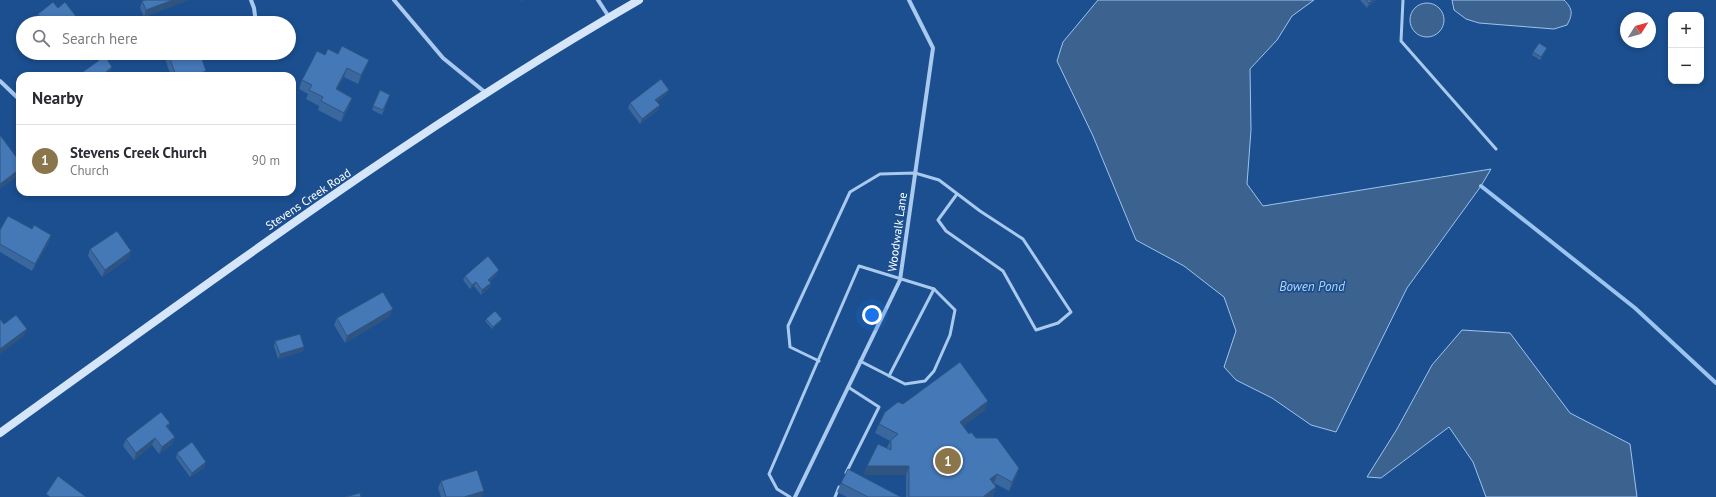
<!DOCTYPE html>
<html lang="en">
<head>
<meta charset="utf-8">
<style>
	body { margin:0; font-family:"PT Sans",sans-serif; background:#f2f2f3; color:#2b2b33 }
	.controls { position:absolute; right:12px; top:12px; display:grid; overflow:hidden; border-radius:8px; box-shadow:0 2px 6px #0003 }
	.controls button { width:36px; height:36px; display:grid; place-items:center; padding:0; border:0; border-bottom:1px solid #e1e1e2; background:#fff; color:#2b2b33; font:20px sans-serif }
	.compass { position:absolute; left:1620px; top:12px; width:36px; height:36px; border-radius:50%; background:#fff; box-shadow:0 2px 6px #0003; rotate:53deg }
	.you { position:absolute; left:872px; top:315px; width:14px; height:14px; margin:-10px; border:3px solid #fff; border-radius:50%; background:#1a73e8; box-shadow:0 0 0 6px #1a73e833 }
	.badge { display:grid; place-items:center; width:26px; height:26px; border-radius:50%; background:#8a764a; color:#fff; font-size:13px; font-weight:700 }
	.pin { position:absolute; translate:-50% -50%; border:2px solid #fff; box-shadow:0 1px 4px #0006 }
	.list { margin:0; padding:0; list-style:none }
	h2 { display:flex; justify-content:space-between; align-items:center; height:52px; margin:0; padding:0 16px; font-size:17px }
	h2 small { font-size:13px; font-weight:400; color:#7c7c81 }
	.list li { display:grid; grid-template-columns:26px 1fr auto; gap:12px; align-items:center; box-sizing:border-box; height:72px; padding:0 16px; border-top:1px solid #e1e1e2 }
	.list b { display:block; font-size:15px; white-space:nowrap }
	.list p { margin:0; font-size:13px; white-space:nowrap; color:#7c7c81 }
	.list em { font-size:13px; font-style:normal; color:#7c7c81 }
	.icon { flex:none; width:22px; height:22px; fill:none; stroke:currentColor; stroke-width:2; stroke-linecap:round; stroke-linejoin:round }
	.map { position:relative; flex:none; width:1716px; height:497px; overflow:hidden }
	.search { position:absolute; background:#fff; box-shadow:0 2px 6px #0003; left:16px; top:16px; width:280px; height:44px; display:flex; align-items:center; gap:10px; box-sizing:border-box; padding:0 14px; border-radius:22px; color:#7c7c81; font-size:15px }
	.panel { position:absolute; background:#fff; box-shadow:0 2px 6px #0003; left:16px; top:72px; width:280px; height:124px; border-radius:12px }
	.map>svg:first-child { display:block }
</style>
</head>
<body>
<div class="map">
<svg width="1716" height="497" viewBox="0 0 1716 497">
	<rect width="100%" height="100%" fill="#1b4f8f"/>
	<g fill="#3c6290" stroke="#9cc4f0">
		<path d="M1098,0H1314L1292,16L1277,40L1250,69L1251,130L1247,184L1263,206L1491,169L1481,186L1407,288L1336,432L1311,425L1272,398L1236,380L1224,367L1236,331L1224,297L1184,266L1136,240L1093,136L1057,61L1063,42Z"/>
		<path d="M1452,0H1564C1573,9 1573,14 1567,25L1554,29L1479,23L1466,19L1454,10Z"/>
		<circle cx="1427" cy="20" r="17"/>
		<path d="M1462,330L1510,333L1570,413L1630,444L1637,497H1486L1473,462L1449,427L1381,478L1367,477L1397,429L1432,365Z"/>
	</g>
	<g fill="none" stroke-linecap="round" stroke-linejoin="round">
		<path stroke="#9cc4f0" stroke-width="4" d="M1481,186L1635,308L1716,383"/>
		<g stroke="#a9c9ee" stroke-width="3">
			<path d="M1403,0L1401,41L1496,149"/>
			<path d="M819,361L790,347L788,326L850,192L880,174L915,173L939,180L980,211L1023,239L1071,312L1058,323L1036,330L1003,271L946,231L938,220L957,194"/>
			<path d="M889,376L934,289"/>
			<path d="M846,473L879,407L848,387"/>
			<path d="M790,497L777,489L769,474L859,266L934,289L955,310L950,335L934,371L925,381L905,384L860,361"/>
			<path d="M835,497L839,487"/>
		</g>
		<g stroke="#a9c9ee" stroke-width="4">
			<path d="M251,0L254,8L256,23"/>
			<path d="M394,0L443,58L486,93"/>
			<path d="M598,0L609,17"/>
			<path d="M0,81L20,100"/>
			<path d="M795,497L900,280L933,48L909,0"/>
		</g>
		<path stroke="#d6e6fa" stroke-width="8" d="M0,433C209,283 416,128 639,0"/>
	</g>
	<g fill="#3a679d">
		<path d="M188,0L144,17L140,8L142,1Z"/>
		<path d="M1360,0H1376L1367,8Z"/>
		<path d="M58,8L81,23H36L35,21L38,14Z"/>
		<path d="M1546,50L1540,60L1532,55L1533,52Z"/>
		<path d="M163,53H200L205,76H171Z"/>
		<path d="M338,54L369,60L365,69L358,84L344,77L337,89L352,98L349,107L341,122L318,110L319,106L306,99L308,94L299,89L302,80L325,55Z"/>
		<path d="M667,94L657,102L660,105L658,110L640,124L628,108L630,103Z"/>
		<path d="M388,100L382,115L372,110L373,106Z"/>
		<path d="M151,192H164L153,196Z"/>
		<path d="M0,230L51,235L49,242L32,271L0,252Z"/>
		<path d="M90,249L129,258L102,277L88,256Z"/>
		<path d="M497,275L489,282L491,283L489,288L481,295L474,286L470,289L463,280L465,276Z"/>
		<path d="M390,316L345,343L334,325L337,318Z"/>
		<path d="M486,319L501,321L492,329L485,321Z"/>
		<path d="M275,341L304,347L303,351L278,359L274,346Z"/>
		<path d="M903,404L985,410L963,426L969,434L1019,468L1016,477L1009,491L994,483L996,487L993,496L992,497H906V475H864L867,466L887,448L890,441L875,433L879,424Z"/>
		<path d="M170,423L168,429L175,437L172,444L159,454L152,445L134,460L123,446L126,439Z"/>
		<path d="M177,453L205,467L190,477L176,458Z"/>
		<path d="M441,481L482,497H441L438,488Z"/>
		<path d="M841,483L901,497H847L837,492Z"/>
	</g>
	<g fill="#305480">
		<path d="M173,0H189L144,17L146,10Z"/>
		<path d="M521,0H525L520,3Z"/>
		<path d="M1373,0H1376L1367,8L1369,3Z"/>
		<path d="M369,60L365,69L358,84L361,75Z"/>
		<path d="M112,67L110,74L107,76L106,72Z"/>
		<path d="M347,68L344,77L333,98L336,89Z"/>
		<path d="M206,71L205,76H193Z"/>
		<path d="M669,90L667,94L654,105L655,100Z"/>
		<path d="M352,98L349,107L341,122L344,113Z"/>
		<path d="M660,105L658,110L640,124L642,119Z"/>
		<path d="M20,169V174L0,189V184Z"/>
		<path d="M154,192H164L153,196Z"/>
		<path d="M51,235L49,242L32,271L35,264Z"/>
		<path d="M131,251L129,258L102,277L105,270Z"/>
		<path d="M499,270L497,275L486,284L488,280Z"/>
		<path d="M476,282L474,286L470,289L472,285Z"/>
		<path d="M491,283L489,288L481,295L482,290Z"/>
		<path d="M393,309L390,316L345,343L347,336Z"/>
		<path d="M502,319L501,321L492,329L493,327Z"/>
		<path d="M27,329L24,336L0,354V349Z"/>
		<path d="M304,347L303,351L278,359L280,354Z"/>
		<path d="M988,401L985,410L957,431L960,422Z"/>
		<path d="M170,423L168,430L166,426Z"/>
		<path d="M175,437L172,444L159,454L162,447Z"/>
		<path d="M155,438L152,445L134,460L136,453Z"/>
		<path d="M206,462L205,467L190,477L192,473Z"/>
		<path d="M867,466H909L906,475H864Z"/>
		<path d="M1019,468L1016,477L1009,491L1012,482Z"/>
		<path d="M997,474L994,483L987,488L990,479Z"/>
		<path d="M996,487L993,496L992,497H984Z"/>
		<path d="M484,491L482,497H464Z"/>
	</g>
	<g fill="#4478b7" stroke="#305480">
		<path d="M145,0H173L146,10L142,1Z"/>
		<path d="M1366,0H1373L1369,3Z"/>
		<path d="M53,2L58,8L65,2L81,23H43L44,22L38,14Z"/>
		<path d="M1539,43L1547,48L1541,57L1533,52Z"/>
		<path d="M342,46L369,60L361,75L347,68L336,89L352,98L344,113L321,101L323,97L309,90L312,85L302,80L317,51L325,55L328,49L338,54Z"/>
		<path d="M168,53H200L206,71L193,76H176Z"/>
		<path d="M105,56L112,67L106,72L109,76H81L80,74Z"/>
		<path d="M661,79L669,90L655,100L660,105L642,119L630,103Z"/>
		<path d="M380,90L390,95L383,110L373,106Z"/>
		<path d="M0,135L20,162V169L0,184Z"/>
		<path d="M8,216L32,229L34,225L51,235L35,264L0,244V230Z"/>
		<path d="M117,231L131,251L105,270L90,249Z"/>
		<path d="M488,256L499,270L488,280L491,283L482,290L476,282L472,285L465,276Z"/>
		<path d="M383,292L393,309L347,336L337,318Z"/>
		<path d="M495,311L502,319L493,327L486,319Z"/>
		<path d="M16,315L27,329L0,349V319L4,324Z"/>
		<path d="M300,334L304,347L280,354L275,341Z"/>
		<path d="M960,362L988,401L960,422L969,434L971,432L976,438H997L1019,468L1012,482L997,474L990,479L996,487L984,496V497H909V466H867L878,444L891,450V440L898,434L879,424L885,412L898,402L903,404Z"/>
		<path d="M161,412L170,423L166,426L175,437L162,447L155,438L136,453L126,439Z"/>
		<path d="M192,442L206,462L192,473L177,453Z"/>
		<path d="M848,469L901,497H868L841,483Z"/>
		<path d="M477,470L484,491L464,497H446L441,481Z"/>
		<path d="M58,476L86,497H50L46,494Z"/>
		<path d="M360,493L361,497H345Z"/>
	</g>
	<g text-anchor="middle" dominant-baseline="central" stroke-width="3.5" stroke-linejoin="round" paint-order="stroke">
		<g font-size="12" fill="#fff" stroke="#1b4f8f">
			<text transform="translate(308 199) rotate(-34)">Stevens Creek Road</text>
			<text transform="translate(897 232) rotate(-82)">Woodwalk Lane</text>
		</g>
		<g font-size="13" font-style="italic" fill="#b5d3f5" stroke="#1b4f8f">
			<text x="1312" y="286">Bowen Pond</text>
		</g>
	</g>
</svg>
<div class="controls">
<button>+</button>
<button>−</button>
</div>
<svg class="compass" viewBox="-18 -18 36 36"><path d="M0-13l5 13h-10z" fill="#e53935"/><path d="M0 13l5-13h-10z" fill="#7c7c81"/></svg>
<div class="you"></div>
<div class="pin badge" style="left:948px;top:461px">1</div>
<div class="search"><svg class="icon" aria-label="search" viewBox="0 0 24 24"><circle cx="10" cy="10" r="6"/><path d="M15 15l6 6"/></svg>Search here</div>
<section class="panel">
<h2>Nearby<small></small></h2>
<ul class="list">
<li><span class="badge">1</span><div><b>Stevens Creek Church</b><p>Church</p></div><em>90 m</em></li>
</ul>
</section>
</div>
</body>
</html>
